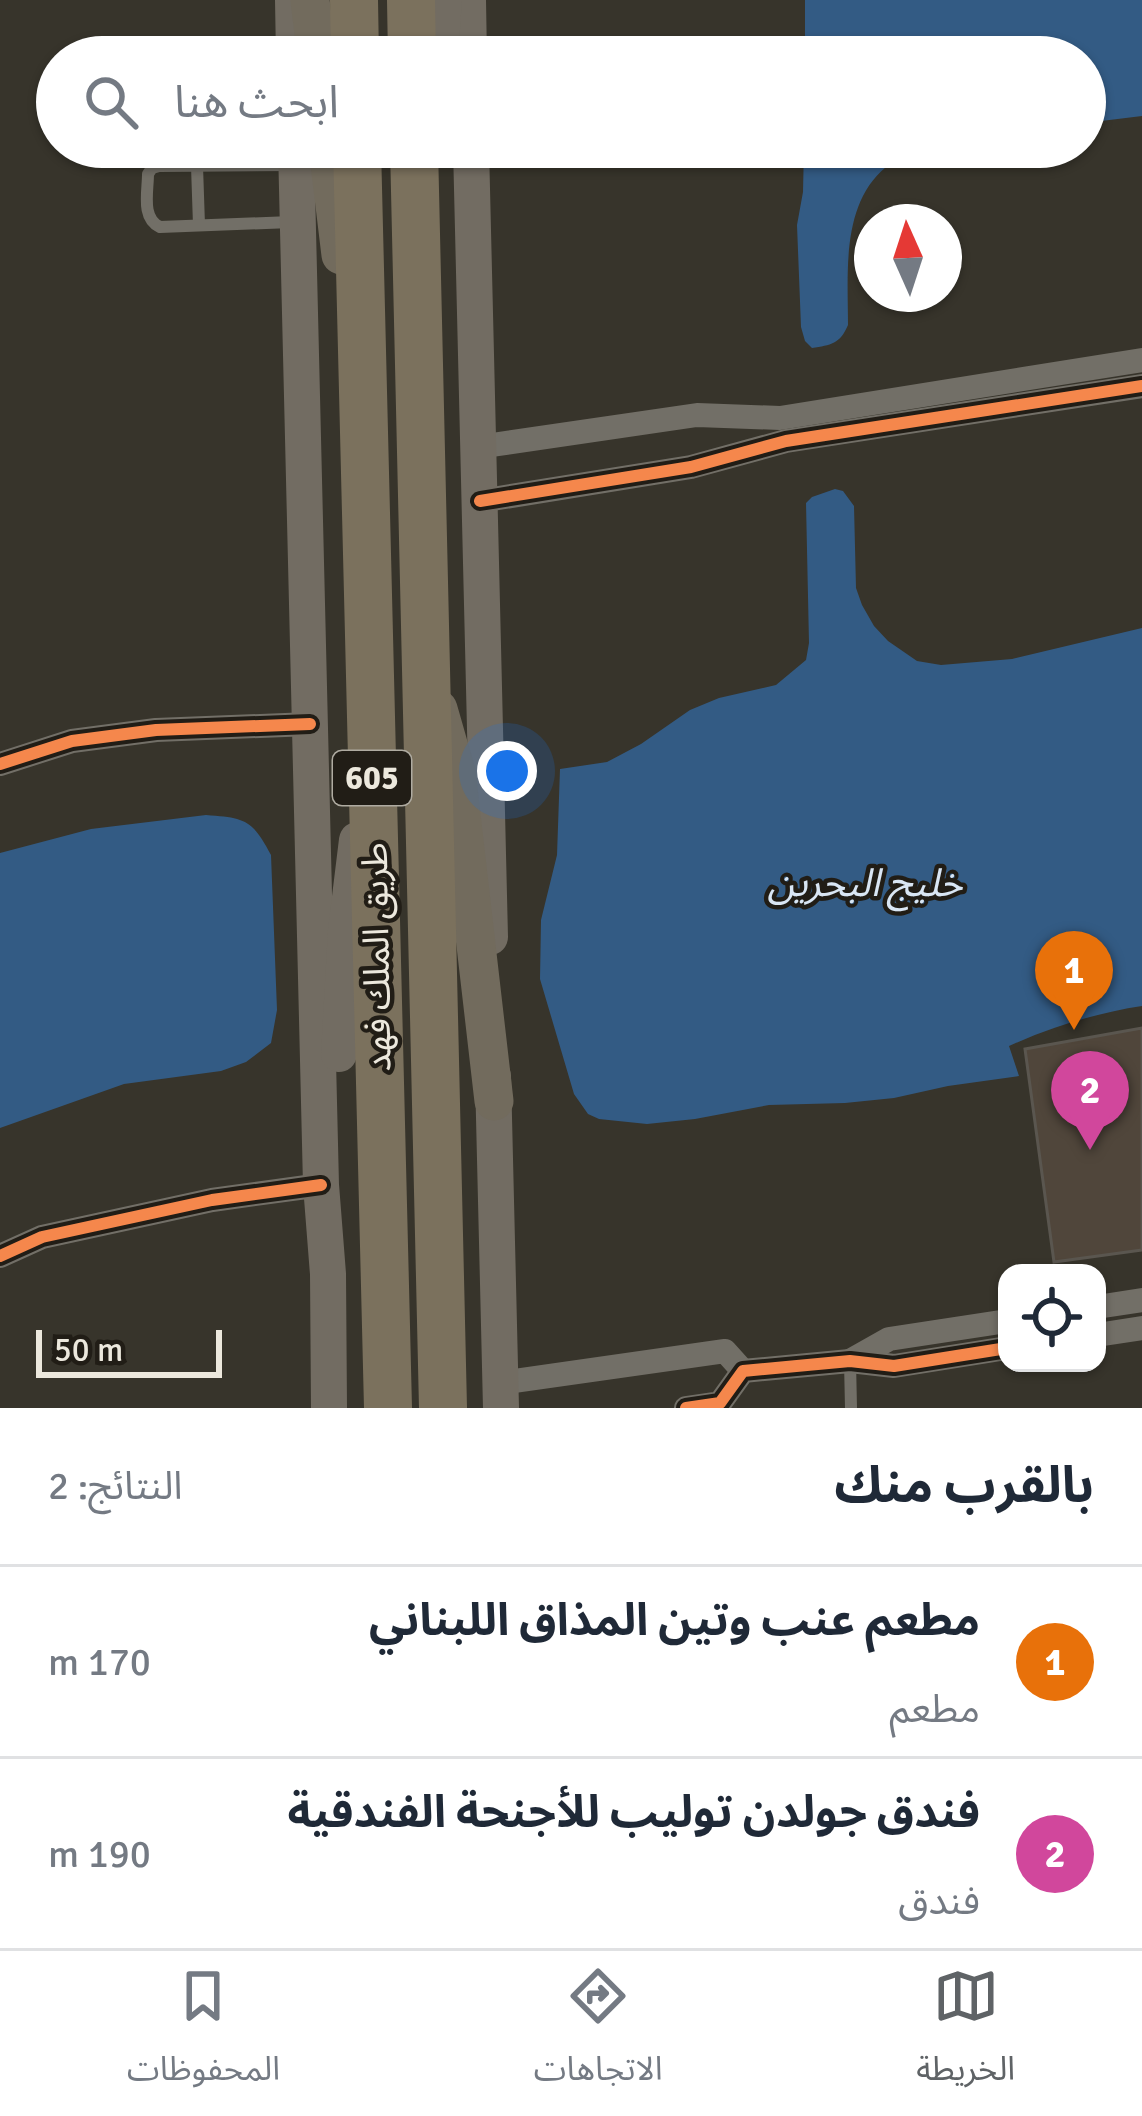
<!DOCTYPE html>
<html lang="ar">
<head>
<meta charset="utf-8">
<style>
	body { margin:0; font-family:Signika,"Noto Sans Arabic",sans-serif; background:#f2f2f3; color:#1f2937; direction:rtl }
	.controls { position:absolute; right:36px; bottom:36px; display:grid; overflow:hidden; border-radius:24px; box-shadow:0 3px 9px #0004 }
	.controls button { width:108px; height:108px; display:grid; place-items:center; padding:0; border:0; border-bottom:3px solid #e0e1e3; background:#fff; color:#1f2937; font:60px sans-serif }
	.compass { position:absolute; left:854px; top:204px; width:108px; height:108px; border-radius:50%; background:#fff; box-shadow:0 3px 9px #0004; rotate:357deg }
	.scale { position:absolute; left:36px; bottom:30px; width:186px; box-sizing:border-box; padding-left:12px; border:6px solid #ece8dd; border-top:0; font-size:33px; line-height:42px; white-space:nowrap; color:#ece8dd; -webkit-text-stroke:9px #211d16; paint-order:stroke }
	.you { position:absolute; left:507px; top:771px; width:42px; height:42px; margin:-30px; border:9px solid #fff; border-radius:50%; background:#1a73e8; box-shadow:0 0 0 18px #1a73e833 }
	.badge { display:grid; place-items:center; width:78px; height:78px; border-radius:50%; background:#5f6366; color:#fff; font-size:39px; font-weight:700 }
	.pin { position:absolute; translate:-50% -99px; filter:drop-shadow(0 3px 6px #0008) }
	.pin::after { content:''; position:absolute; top:63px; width:42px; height:36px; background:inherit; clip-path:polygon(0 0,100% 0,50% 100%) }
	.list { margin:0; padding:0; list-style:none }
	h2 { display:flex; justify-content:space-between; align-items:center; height:156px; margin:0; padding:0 48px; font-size:51px }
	h2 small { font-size:39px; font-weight:400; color:#747a83 }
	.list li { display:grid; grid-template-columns:78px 1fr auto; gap:36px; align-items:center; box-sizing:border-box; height:192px; padding:0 48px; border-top:3px solid #e0e1e3 }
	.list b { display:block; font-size:45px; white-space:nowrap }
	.list p { margin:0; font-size:39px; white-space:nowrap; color:#747a83 }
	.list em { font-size:39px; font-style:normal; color:#747a83 }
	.icon { flex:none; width:66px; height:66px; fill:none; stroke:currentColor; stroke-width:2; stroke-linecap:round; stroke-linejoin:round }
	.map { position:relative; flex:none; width:1142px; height:1408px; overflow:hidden; direction:ltr }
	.search { position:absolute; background:#fff; box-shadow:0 3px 9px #0004; left:36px; right:36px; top:36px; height:132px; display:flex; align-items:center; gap:30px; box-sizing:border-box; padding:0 42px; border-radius:66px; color:#747a83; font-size:45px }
	.sheet { height:540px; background:#fff }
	nav { display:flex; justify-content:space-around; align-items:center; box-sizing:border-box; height:168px; border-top:3px solid #e0e1e3; background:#fff; font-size:33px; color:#747a83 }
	nav a { display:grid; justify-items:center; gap:6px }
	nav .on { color:#5f6366 }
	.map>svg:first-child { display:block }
</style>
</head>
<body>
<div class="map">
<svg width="1142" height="1408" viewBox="0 0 1142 1408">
	<rect width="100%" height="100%" fill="#37342b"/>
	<g fill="#335b84">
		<path d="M805,0H1142V116L1085,123V57H805Z"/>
		<path d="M804,147H929C915,153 897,158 886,167C841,204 848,273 848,325C840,344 831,345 812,348L805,341L801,327L797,225L803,192Z"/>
		<path d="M835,489L843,491L854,506L856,588L862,605L874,626L888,641L917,661L941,665L1012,659L1142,628V1006C1096,1013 1051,1027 1009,1046L1019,1076L948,1086L894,1098L845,1103L769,1105L695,1119L647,1124L599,1119L588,1114L574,1094L540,979L541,920L557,855L560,769L607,762L641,744L690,710L719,698L776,685L806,660L809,643L806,503L812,497Z"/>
		<path d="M206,815C245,818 252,819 271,855L277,1010L271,1043L246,1062L221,1071L124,1084L0,1128V853L91,829Z"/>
	</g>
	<path fill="#50463b" stroke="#5a564f" stroke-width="3" d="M1142,1028V1250L1054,1262L1025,1049Z"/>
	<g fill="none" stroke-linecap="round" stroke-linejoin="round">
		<g stroke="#726f67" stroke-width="12">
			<path d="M197,166L199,225"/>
			<path d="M291,222L160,227C141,218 148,192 148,174L152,168L159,166L294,165"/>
			<path d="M850,1361L851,1408"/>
		</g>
		<g stroke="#726f67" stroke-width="24">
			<path d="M478,447L697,415L780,418L1142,360"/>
			<path d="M480,501L691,467L786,441L1142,386"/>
			<path d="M0,764L72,741L156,730L310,724"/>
			<path d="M0,1256L42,1237L212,1200L321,1185"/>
			<path d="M1097,1307L1142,1300"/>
			<path d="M1097,1335L1142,1328"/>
			<path d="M850,1361L889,1339L1007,1321"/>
			<path d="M500,1383L725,1351L743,1371"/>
			<path d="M686,1408L720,1403L743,1371L850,1361L894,1366L1007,1348"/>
		</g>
		<g stroke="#726c62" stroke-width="36">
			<path d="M293,0L294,57"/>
			<path d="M468,0L469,57"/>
			<path d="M440,57L444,0"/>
			<path d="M296,147L321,1185L328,1274L329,1408"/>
			<path d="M471,147L490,937"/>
			<path d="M339,1054L346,930L357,840"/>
			<path d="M493,1076L501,1408"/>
		</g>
		<g stroke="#726b5d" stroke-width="39">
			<path d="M310,0L317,57"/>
			<path d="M328,147L341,255"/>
			<path d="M438,709L456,772L494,1101"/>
		</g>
		<g stroke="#7b715d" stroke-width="48">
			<path d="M354,0L355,57"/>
			<path d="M411,0L412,57"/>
			<path d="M357,147L388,1408"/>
			<path d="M414,147L443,1408"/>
		</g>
		<g stroke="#211d16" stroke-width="20">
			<g id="cycleway">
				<path d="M480,501L691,467L786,441L1142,386"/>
				<path d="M0,764L72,741L156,730L310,724"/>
				<path d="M0,1256L42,1237L212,1200L321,1185"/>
				<path d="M686,1408L720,1403L743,1371L850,1361L894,1366L1007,1348"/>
			</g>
		</g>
		<use href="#cycleway" stroke="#f5874c" stroke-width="12"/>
	</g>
	<g text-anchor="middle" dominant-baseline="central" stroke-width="9" stroke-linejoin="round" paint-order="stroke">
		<rect fill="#211d16" stroke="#afaba1" stroke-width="3" x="333" y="751" width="78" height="54" rx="9"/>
		<g font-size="33" font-weight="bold" fill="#ece8dd">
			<text x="372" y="778">605</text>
		</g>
		<g font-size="36" fill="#ece8dd" stroke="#211d16">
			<text transform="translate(377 957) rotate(-91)">طريق الملك فهد</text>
		</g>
		<g font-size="39" font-style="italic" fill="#d9e6f4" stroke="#211d16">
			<text x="865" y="883">خليج البحرين</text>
		</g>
	</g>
</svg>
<div class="controls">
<button><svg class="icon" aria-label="locate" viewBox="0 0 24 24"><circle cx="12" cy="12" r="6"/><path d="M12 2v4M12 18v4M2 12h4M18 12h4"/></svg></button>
</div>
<svg class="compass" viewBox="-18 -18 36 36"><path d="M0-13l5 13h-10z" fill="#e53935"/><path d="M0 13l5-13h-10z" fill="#747a83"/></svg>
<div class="scale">50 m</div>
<div class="you"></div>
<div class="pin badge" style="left:1074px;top:1030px;background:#e8710a">1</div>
<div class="pin badge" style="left:1090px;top:1150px;background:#d1479c">2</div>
<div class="search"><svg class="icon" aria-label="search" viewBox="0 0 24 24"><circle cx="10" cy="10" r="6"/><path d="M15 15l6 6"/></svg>ابحث هنا</div>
</div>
<section class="sheet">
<h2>بالقرب منك<small>النتائج: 2</small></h2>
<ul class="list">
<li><span class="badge" style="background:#e8710a">1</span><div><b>مطعم عنب وتين المذاق اللبناني</b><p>مطعم</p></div><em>170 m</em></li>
<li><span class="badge" style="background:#d1479c">2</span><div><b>فندق جولدن توليب للأجنحة الفندقية</b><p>فندق</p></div><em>190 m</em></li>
</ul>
</section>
<nav>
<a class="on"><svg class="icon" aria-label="map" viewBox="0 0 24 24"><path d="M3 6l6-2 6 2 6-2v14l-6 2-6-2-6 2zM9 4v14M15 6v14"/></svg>الخريطة</a>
<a><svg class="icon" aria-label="directions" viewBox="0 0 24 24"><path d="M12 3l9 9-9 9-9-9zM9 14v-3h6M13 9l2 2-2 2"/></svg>الاتجاهات</a>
<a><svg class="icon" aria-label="saved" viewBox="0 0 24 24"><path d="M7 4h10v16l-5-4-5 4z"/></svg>المحفوظات</a>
</nav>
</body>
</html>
